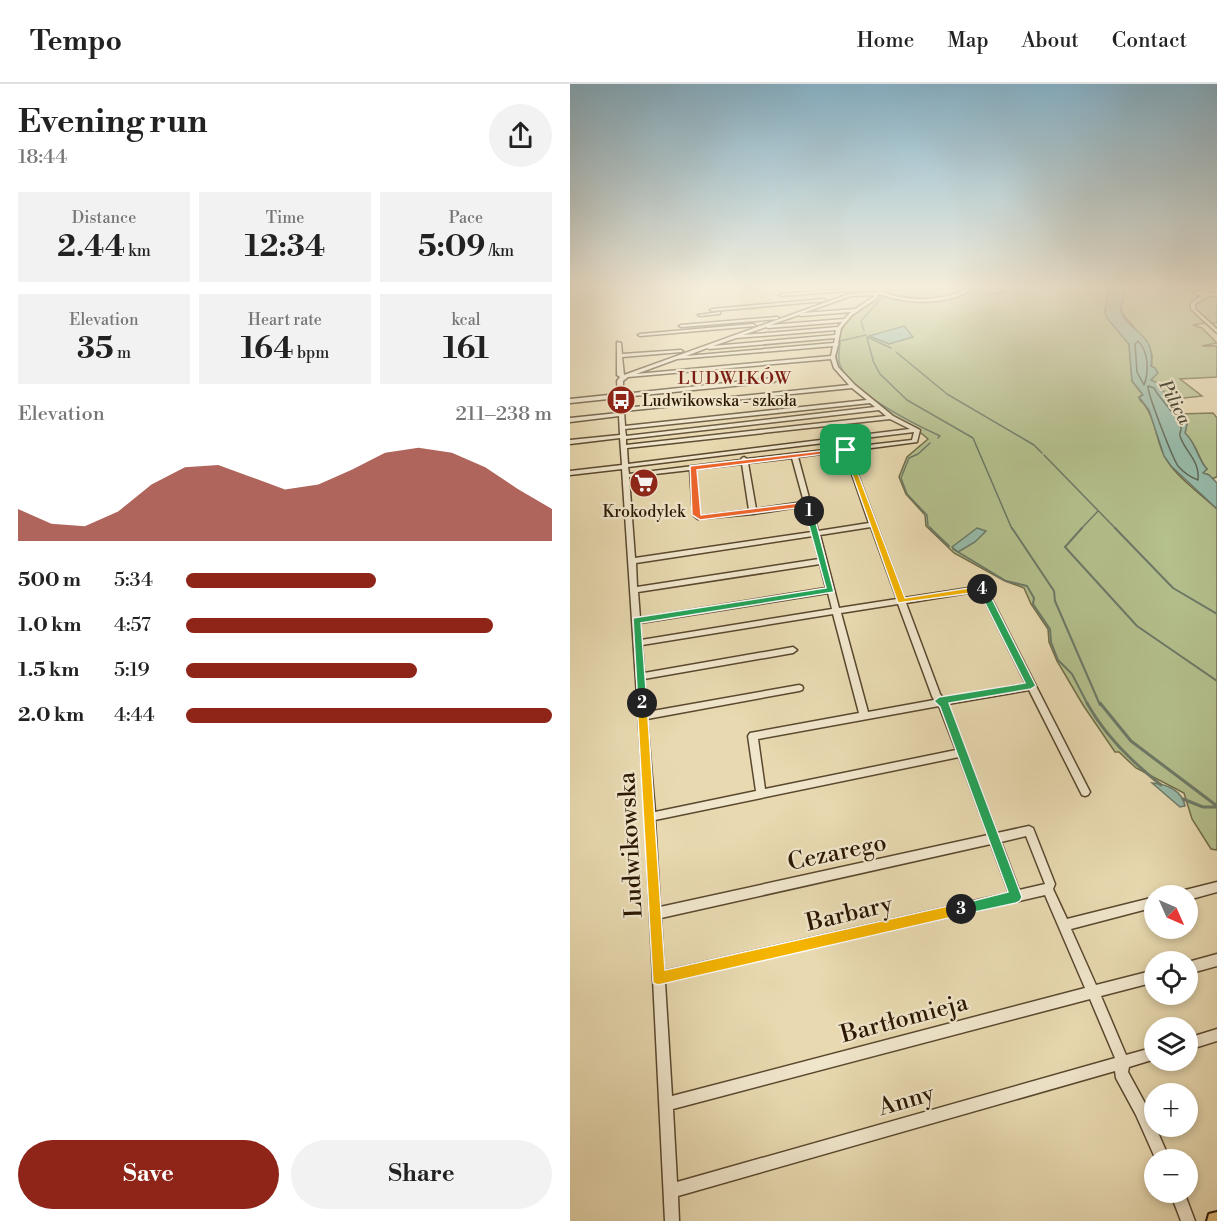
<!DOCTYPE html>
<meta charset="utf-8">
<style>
:root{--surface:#fff;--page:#f2f2f2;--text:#222;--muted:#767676;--line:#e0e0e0;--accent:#8f2418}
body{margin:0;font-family:"Libre Bodoni",serif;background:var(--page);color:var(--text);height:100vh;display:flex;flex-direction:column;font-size:22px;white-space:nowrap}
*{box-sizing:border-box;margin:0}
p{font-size:20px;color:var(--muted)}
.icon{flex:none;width:33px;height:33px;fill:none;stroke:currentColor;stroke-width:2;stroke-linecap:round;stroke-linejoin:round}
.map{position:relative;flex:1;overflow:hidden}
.details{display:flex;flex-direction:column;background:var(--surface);width:570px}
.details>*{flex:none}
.needle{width:39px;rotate:135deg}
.tools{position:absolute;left:574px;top:801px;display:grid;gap:12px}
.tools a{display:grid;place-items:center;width:54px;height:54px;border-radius:50%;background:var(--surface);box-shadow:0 3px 9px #0003;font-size:30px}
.pin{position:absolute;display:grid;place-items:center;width:51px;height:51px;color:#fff;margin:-26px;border-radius:12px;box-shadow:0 3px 9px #0006}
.km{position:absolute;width:30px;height:30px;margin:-15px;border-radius:50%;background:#222;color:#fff;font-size:16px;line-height:30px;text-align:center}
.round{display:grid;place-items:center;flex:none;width:63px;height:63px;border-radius:32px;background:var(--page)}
.overview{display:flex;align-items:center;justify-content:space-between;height:102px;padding:0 18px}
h1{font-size:33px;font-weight:700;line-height:45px}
.metrics{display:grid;grid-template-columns:repeat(3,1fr);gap:9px;height:102px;padding:6px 18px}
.metrics div{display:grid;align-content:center;border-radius:0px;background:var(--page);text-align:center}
.metrics b{font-size:30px;font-weight:700}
.metrics small{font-size:16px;font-weight:400}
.metrics p{font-size:16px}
.chart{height:168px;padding:12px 18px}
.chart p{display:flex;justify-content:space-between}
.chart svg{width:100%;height:108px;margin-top:6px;fill:var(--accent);opacity:.7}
.button{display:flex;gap:12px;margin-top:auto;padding:12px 18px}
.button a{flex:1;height:69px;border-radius:36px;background:var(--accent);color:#fff;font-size:24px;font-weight:700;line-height:69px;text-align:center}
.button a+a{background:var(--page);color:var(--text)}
ul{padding:0 18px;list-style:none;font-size:20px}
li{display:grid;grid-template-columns:96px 72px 1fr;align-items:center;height:45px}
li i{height:15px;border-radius:8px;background:var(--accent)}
header{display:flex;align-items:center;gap:36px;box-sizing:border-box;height:84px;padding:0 30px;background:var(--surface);border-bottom:2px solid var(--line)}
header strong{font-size:28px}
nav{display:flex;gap:33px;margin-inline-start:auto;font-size:21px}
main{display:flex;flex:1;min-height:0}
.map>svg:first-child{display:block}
.green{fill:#b4c08d;stroke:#706c48;stroke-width:1.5}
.water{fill:#97baa9;stroke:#6c7967;stroke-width:1.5}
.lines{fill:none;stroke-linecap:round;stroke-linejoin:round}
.shore{stroke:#616856;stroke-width:1.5}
.stream-far2{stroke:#6c7967;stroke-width:1.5}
.stream-far1{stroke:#6c7967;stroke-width:2}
.stream{stroke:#6c7967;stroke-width:3}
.minor-casing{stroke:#5a482e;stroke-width:3}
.major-casing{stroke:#2b1703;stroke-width:4}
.minor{fill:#f0e6cc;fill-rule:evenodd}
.major{fill:#e4bc78;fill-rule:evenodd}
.split-1{fill:#f0652b;stroke:#fff;stroke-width:1.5}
.split-2{fill:#22a559;stroke:#fff;stroke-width:1.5}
.split-3{fill:#f5b400;stroke:#fff;stroke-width:1.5}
.split-4{fill:#22a559;stroke:#fff;stroke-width:1.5}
.split-5{fill:#f5b400;stroke:#fff;stroke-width:1.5}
.labels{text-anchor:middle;stroke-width:4.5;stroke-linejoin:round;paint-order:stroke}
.far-poi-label{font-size:16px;fill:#2b1703;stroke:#f0e6cc;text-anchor:start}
.far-neighbourhood-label{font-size:18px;letter-spacing:1.5px;fill:#7a1f14;stroke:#f0e6cc}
.far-water-label{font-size:18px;font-style:italic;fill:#51503d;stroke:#f0e6cc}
.near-street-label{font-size:24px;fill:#2b1703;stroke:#f0e6cc}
</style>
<header>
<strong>Tempo</strong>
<nav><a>Home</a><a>Map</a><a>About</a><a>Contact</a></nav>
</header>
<main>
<section class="details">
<div class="overview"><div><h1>Evening run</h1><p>18:44</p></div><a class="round"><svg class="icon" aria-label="share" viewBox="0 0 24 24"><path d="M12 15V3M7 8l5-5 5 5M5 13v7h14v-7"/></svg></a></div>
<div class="metrics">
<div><p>Distance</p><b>2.44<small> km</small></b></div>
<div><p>Time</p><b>12:34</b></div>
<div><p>Pace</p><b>5:09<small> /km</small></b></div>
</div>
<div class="metrics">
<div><p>Elevation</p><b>35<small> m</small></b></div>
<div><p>Heart rate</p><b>164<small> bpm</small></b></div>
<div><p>kcal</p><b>161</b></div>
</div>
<div class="chart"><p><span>Elevation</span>211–238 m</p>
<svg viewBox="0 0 160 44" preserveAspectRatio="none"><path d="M0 44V31L10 37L20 38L30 32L40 21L50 14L60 13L70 18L80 23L90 21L100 15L110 8L120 6L130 8L140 14L150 23L160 31V44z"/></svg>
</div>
<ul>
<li><b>500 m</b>5:34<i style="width:52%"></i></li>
<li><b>1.0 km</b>4:57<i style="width:84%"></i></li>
<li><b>1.5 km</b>5:19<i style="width:63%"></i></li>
<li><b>2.0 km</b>4:44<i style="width:100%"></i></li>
</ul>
<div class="button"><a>Save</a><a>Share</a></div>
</section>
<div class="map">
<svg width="647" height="1137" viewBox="0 0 647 1137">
<rect width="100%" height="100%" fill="#e8d9b0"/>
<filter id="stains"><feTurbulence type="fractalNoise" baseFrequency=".00333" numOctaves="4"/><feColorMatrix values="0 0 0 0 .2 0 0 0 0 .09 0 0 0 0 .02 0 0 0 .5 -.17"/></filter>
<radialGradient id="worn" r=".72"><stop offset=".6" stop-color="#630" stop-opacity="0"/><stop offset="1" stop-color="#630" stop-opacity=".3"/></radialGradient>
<path class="green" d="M322 204H398C375 220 343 214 317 209Z
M404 204H420L416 208 418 210 461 204H539L535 228 537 234 559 260 562 297 573 311 569 313 570 316C585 330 585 353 594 371 603 391 631 410 647 425V766L641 765 622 735 614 709 566 684 549 668H545L513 621 487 577 479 558 478 545 461 520 454 504 435 497 384 469 356 442 355 431 336 410 329 393 337 373 358 355C349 346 340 343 330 337 313 328 275 296 266 280 264 242 281 230 308 211 338 212 379 226 404 204Z
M553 204H614L628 212 621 224 635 239 623 241 632 244 647 259 632 262H647V293L610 295 632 312 597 316 591 303 581 296 582 271 579 261 552 229 551 220 555 207Z
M644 211 647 212V239H640L624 223 630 217Z
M643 329 647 334V393L641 395 639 391 632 389 637 385C628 375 627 360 615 349L617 340 609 330Z"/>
<path class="water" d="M539 204H553L555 207C555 214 550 219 551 226 555 247 586 247 581 282L585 284 588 289 581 296 588 299 597 312 596 315C607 322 609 331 617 340L615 349C627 360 627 375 637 385L633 389 639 391 647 399V425L601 382 594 372 579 326 569 313 573 311 562 297 559 260 537 234 535 228Z
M334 242 343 253 319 260 299 252Z
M407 444 416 447 405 458 388 468 382 463Z
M582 699C596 700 612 706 615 722L610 723Z"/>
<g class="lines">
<path class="shore" d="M568 257C579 268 579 288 574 301L567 288 565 260Z
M578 302 584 304C590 316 609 333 611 343 612 347 609 348 610 352 615 368 630 376 628 396 620 393 614 389 608 382 603 375 577 309 578 302Z"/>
<path class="stream-far2" d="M318 209 327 204
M294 246 291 237 314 211
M296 251 270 257C270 264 267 274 270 281 280 308 344 340 370 352L368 354
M297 253 321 264
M297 254 303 276
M326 268 377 310 464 361 472 369
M303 277 310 290 337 316 403 354 442 445
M360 359 348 370 339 374 331 394 337 410 357 431 358 442 362 445
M474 371 546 445
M511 445 528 427"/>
<path class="stream-far1" d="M360 444 379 462
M442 444 484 507 485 517 530 621
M512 444 495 463 567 542 647 597
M545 444 603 504 647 530
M383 465 436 497 457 502 464 514 463 520 480 545 481 558 488 576 502 590 518 621"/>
<path class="stream" d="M517 619C535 652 562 678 591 701
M530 619 561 657 647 722
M613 715 633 723H647"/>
<g class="minor-casing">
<path id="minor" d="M288 204 289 206 211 212 209 211 211 210Z
M303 204H307C327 218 358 217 382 211 389 209 397 203 404 204 383 219 351 220 327 215 320 214 315 211 309 210L306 215 282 231 271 244 268 259 269 260 268 261 265 273 268 283 285 301 323 332 350 346 347 358 279 367 334 514 412 502H415L520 708 518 711 515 712 512 711 459 606 378 620 427 749 459 742 463 744 485 800 483 805 497 835 585 813V823L501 845 526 901 585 886V898L531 912 556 971 585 963V975L559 983 558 988 576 1021 600 1076H586L566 1031 546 994 545 987 108 1112 109 1137H95L75 733 52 385 0 391V387L52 381 50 354 0 360V356L50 351 49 332 0 338V334L48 329V314L0 319V315L48 310 47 297 50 293 47 291V258L51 259 52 270 111 266 113 267 111 268 52 273 54 291 279 210 308 208ZM304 211 303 213 285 225 233 229 281 212ZM281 228 274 235 200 241 229 231 231 232ZM272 238 268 243 173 251 196 243 198 244ZM266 246 265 251 143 262 166 254ZM265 254 264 259 116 272 137 264 139 265ZM263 262 261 272 66 290 107 275ZM261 275 264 284 279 301 54 324 53 313 204 298 207 296 204 294 53 310V297L58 293ZM282 304 297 316 55 342 54 327ZM300 319 305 323 56 352 55 345ZM309 326 316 332 56 361V355ZM320 335 340 345 58 380 57 364ZM344 348 342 356 177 375 174 373 172 374 171 376 59 390 58 383ZM274 367 299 439 248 447 228 373ZM222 374 234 418 186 425 178 379ZM172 380 179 426 131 432 129 430 126 385ZM120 386 123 431 128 435 183 430 235 422 242 448 65 474 59 393ZM301 443 327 515 269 524 250 451ZM243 452 249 475 67 503 66 479ZM250 480 256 504 70 534 68 508ZM410 507 456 600 373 614 370 610 336 519ZM258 509 262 525 71 556 70 539ZM328 520 362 612 364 616 298 628 271 529ZM263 530 289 629 180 649 178 652 186 707 85 728 77 635 229 607 232 606 233 604 232 602 229 601 77 628 74 595 223 569 227 566 223 563 74 589 72 561ZM369 622 386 666 195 705 188 655ZM389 673 418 751 90 823 85 736ZM456 752 475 800 449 806 431 758ZM421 760 439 809 94 887 91 834ZM475 811 515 904 102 1012 95 898ZM520 915 545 974 107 1098 103 1025Z
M630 206 644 209 647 208V212C639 210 632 216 625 220V225L647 245V249L621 225V219L631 212 623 209Z
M254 215 256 217 142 227 140 226 142 225Z
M150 228V230H148L130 232 128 231Z
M206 233H208V235L111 243 109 242 111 241Z
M183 240 185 241V242L70 252 68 251 70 250Z
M647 798V808L618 816V812H606L607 808Z
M647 870V882L618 890V878Z
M647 945V957L618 966V954Z
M600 1108H614L625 1137H611Z"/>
</g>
<g class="major-casing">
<path id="major" d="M647 1128V1137H637L639 1130Z"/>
</g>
<use href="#minor" class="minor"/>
<use href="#major" class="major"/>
</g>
<linearGradient id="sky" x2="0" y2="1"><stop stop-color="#87b6cf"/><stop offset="0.56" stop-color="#f5eedb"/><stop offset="1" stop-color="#f5eedb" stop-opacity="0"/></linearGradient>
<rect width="647" height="363" fill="url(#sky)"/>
<path class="split-1" d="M276 364 278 367 127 386 131 431 237 418 241 420 242 429H237L234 423 130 436 122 431 120 382Z"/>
<path class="split-2" d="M239 425 243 427 264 508 71 539 77 619 72 623 68 622 63 534 256 504 235 427Z"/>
<path class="split-3" d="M72 615 77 619 95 886 391 819 396 821 398 825 396 830 88 901 83 899 67 619Z"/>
<path class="split-4" d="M412 502 417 505 466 602 461 605 379 619 452 813 450 817 446 819 391 831 387 830 385 825 387 821 438 808 370 623 364 617 369 613 455 599 408 505Z"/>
<path class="split-5" d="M273 364 279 366 335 514 412 502 417 505 416 507 328 519Z"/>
<defs>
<g id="bus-disc" transform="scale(1.5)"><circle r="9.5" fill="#8f2418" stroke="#f0e6cc"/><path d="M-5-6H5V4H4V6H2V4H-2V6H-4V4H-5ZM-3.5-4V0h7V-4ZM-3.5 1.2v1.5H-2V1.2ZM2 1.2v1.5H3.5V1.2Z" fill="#fff"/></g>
<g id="supermarket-disc" transform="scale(1.5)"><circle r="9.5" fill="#8f2418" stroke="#f0e6cc"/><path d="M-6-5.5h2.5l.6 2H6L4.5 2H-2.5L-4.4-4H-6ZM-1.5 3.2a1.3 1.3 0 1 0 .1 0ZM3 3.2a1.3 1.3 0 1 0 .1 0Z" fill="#fff"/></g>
</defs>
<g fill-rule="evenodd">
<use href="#bus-disc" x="51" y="316"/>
<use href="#supermarket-disc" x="74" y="399"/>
</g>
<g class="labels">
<g class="far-poi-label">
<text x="72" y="322">Ludwikowska - szkoła</text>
<text x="74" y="433" text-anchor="middle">Krokodylek</text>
</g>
<g class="far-neighbourhood-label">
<text x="165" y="300">LUDWIKÓW</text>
</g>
<g class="far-water-label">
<text transform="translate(605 318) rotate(62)" y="6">Pilica</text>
</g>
<g class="near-street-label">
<text transform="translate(60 761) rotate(-93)" y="8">Ludwikowska</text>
<text transform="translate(267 768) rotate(-12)" y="8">Cezarego</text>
<text transform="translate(279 829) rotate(-13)" y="8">Barbary</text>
<text transform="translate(334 934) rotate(-15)" y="8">Bartłomieja</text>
<text transform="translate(336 1016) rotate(-16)" y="8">Anny</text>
</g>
</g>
<rect width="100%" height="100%" filter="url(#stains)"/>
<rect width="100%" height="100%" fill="url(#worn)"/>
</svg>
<div class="tools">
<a><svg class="needle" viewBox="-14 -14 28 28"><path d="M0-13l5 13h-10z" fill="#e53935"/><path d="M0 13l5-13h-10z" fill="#767676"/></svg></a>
<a><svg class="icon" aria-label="locate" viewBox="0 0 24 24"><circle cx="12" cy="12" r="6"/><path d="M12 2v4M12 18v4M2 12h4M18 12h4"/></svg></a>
<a><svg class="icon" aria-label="layers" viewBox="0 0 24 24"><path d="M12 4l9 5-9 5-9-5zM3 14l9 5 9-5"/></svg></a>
<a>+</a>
<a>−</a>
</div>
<div class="pin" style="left:276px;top:366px;background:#1e9e55"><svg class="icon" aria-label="arrive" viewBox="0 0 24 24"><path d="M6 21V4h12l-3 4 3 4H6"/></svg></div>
<b class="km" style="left:239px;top:427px">1</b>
<b class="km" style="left:72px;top:619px">2</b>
<b class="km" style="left:391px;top:825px">3</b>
<b class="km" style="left:412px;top:505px">4</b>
</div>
</main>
